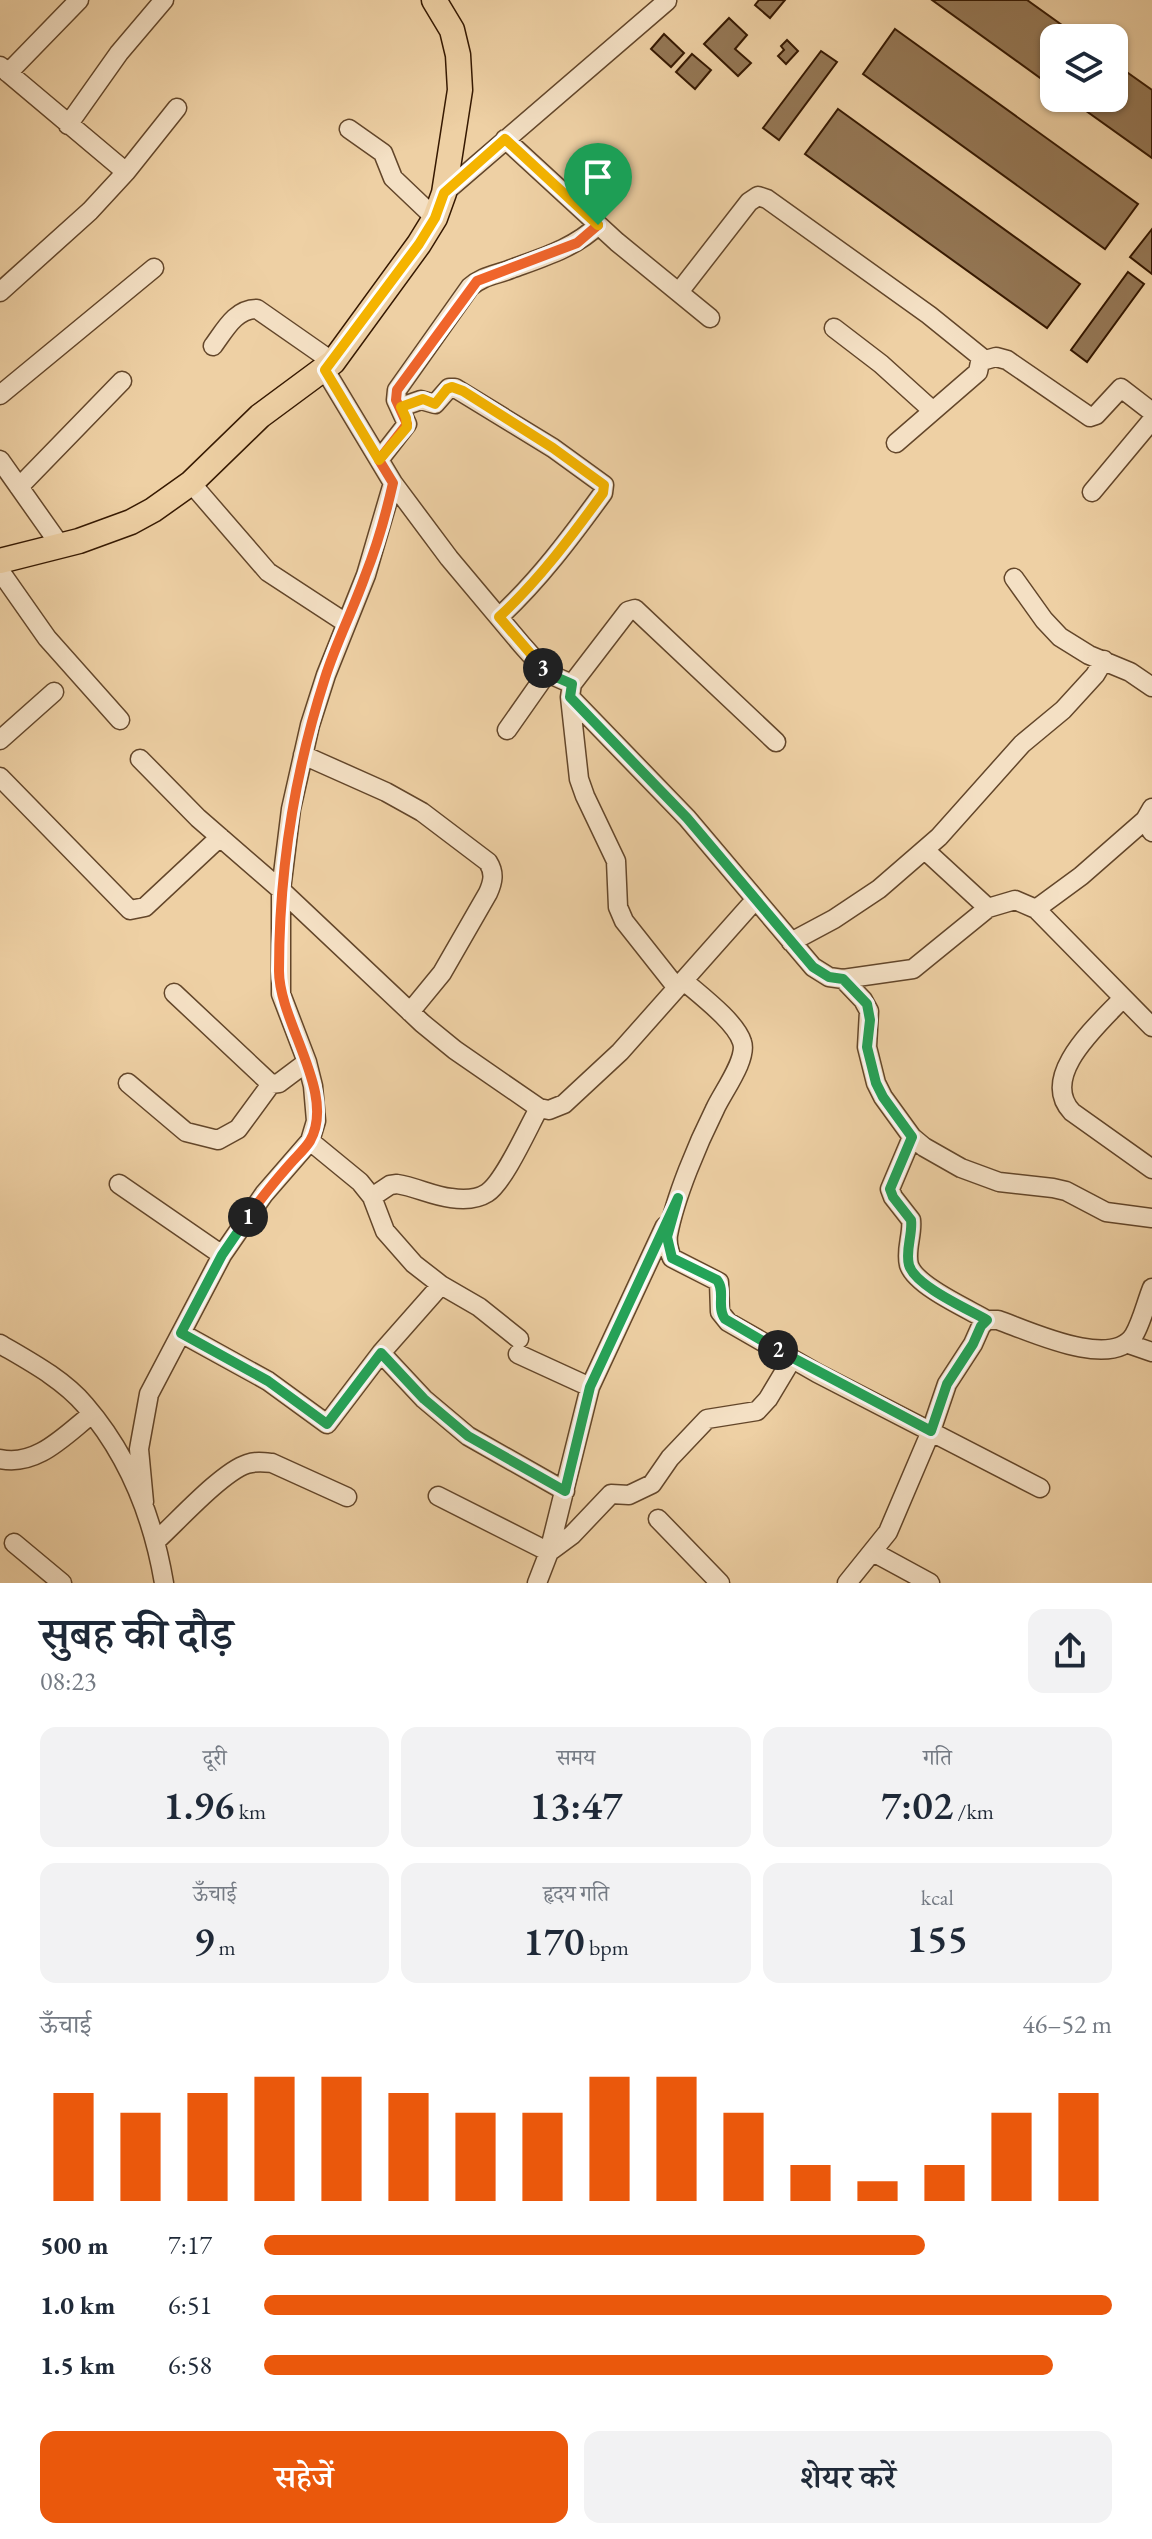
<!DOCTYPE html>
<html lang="hi">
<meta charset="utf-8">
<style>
:root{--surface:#fff;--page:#f2f2f3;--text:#1f2937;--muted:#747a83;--accent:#ea580c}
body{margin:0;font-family:"EB Garamond","Noto Serif Devanagari",serif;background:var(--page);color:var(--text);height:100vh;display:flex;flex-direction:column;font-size:30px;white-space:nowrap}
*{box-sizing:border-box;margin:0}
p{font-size:26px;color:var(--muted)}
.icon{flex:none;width:44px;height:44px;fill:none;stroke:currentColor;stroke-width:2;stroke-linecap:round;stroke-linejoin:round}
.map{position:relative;height:1583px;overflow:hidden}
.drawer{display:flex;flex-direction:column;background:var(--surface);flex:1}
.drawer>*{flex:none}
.fabs{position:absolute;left:1040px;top:24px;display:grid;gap:16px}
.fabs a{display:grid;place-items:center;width:88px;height:88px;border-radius:16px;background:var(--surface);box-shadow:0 2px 6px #0004;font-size:40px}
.pin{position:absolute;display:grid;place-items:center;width:68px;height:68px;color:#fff;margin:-82px -34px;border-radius:50% 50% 50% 0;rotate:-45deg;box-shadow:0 0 8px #0007}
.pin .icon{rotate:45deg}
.km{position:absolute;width:40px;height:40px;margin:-20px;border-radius:50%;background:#222;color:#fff;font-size:22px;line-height:40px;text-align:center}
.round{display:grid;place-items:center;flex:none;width:84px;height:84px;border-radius:16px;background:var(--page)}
.summary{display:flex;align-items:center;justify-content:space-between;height:136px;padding:0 40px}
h1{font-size:44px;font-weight:600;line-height:60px}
.figures{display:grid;grid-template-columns:repeat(3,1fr);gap:12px;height:136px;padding:8px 40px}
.figures div{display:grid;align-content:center;border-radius:16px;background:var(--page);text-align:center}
.figures b{font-size:40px;font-weight:600}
.figures small{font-size:22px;font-weight:400}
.figures p{font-size:22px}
.chart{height:224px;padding:16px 40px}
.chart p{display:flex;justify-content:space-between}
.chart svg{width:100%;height:144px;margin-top:8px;stroke:var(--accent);stroke-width:6}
.action{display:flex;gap:16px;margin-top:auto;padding:16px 40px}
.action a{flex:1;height:92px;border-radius:16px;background:var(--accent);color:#fff;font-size:32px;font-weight:600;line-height:92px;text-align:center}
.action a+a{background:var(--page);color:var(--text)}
ul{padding:0 40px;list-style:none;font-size:26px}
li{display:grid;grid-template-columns:128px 96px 1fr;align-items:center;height:60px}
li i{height:20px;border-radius:10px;background:var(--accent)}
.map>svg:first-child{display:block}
.building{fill:#957856;stroke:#351801;stroke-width:2}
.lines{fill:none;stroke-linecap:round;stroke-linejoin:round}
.minor-casing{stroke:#63462a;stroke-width:21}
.major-casing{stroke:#351801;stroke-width:27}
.minor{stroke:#f4e0c4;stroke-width:18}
.major{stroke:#eed0a4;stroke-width:24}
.split-1-casing{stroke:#fff;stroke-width:16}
.split-2-casing{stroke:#fff;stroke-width:16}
.split-3-casing{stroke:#fff;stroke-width:16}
.split-4-casing{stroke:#fff;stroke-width:16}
.split-1{stroke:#f0652b;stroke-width:10}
.split-2{stroke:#22a559;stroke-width:10}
.split-3{stroke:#22a559;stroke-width:10}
.split-4{stroke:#f5b400;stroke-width:10}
</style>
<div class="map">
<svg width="1152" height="1583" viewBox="0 0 1152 1583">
<rect width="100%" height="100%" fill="#eed0a4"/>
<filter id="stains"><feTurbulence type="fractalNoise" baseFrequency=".0025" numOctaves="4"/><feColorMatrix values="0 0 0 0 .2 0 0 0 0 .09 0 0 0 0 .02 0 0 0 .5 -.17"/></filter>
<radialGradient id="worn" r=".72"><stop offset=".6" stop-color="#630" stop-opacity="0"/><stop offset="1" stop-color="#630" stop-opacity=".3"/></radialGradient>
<path class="building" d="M759 0H785L770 18 755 5Z
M932 0H1027L1080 38H1054V88Z
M729 18 747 35 735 49 751 63 738 76 704 44Z
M895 29 1138 204 1105 249 863 74Z
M664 34 684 53 671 67 651 49Z
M787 40 798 51 786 64 778 56 784 50 781 46Z
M821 51 837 62 779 140 763 128Z
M692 54 711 70 695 89 676 72Z
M1114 63 1152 90V158L1068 98H1114Z
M838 109 1080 284 1047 328 805 154Z
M1152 229V274L1130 257Z
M1128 272 1144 284 1087 362 1071 350Z"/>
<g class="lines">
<g class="minor-casing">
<path id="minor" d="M0 66 126 172 90 211 0 292
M8 73 79 0
M68 125 119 53 164 0
M349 129 383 153 393 178 435 218
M505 139 617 242 710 318
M126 172 177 108
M444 193 667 1
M679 292 749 202 758 196 767 199 929 315 981 357 978 372 896 443
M834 328 881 364 933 411
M213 346C225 330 235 309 257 309L333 362
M982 361 996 357 1007 360 1090 417 1096 415 1121 388 1152 412
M0 395 154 268
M401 407 421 400 435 404 449 388H455L553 448 604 485 603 493C571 537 539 580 499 617
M0 460 60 545
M379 460 407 424 396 400 397 390 470 287C482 276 496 275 511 269 541 258 575 248 598 225
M191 483 268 572 346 623
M393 483 449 558 522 645 547 673 572 684
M19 487 122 381
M1092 492 1152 420
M0 571 47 638 120 720
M1014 578 1044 620 1060 637 1089 655 1130 672 1152 687
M570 697 687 818 813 967 829 977 843 979 913 969 988 908 1015 900 1036 909 1152 1027
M507 730 547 673
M0 740 54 692
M303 755 386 792 422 812 488 862C495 873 493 882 488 893L442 973 410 1012
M140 759 198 818 281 890 422 1023 455 1050 539 1108 549 1110 564 1104 620 1052 755 900
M0 777 130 910 145 907 220 837
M1152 808 1145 820 1152 832
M925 850 988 908
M1036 909 1081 876 1145 820
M791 942 834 919 879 889 939 837 1022 744 1063 710 1095 675 1104 660
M843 979 863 1000 869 1011 867 1047 876 1083 883 1097 912 1137 924 1147 961 1168 999 1182 1053 1188 1066 1191 1106 1212 1152 1218
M684 981C700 995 736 1022 742 1042 748 1059 722 1093 715 1109 698 1143 675 1197 668 1235 667 1243 669 1251 672 1258L719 1282 720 1312 728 1322 817 1373 1040 1488
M677 988 624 921 618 907 616 861 585 796 579 779 570 697 572 684 628 611 635 609 776 742
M174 993 271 1084 279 1083 307 1062
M1123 998C1099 1024 1038 1076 1072 1112L1152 1169
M128 1083 186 1132 218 1140 238 1129 271 1084
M912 1137 890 1189 893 1197 911 1220C913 1234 905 1250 909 1265 916 1286 968 1309 987 1320
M310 1141 360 1182 372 1197 385 1231 414 1264 441 1285 479 1307 519 1339
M119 1184 222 1255
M372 1197 390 1185 397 1184C416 1187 433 1196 451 1198 464 1200 476 1200 487 1193 504 1182 528 1128 539 1108
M441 1285 381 1353 424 1399 468 1436 565 1491
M181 1333 268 1381 327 1424 381 1353
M1126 1343 1152 1352
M0 1344C29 1361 63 1379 85 1405 129 1456 153 1518 164 1583
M518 1354 590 1387
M0 1459C37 1467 65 1435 92 1414
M438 1496 549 1552 572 1535 611 1494 629 1495 652 1484 670 1458 707 1419 757 1411 768 1399 792 1359
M144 1502 139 1449 149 1394 222 1255 264 1194 310 1141 316 1121 313 1086 307 1062 281 994V890L291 809 310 725 326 675 366 575 393 483 325 370
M658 1519 720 1583
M156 1541C177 1522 222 1472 247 1464 256 1461 263 1462 272 1463L347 1497
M14 1543 62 1583
M873 1552 930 1583
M537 1583 549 1552 590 1387 665 1226
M847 1583 888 1532 931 1431 947 1384 973 1344 981 1326 987 1320H998C1027 1330 1112 1371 1134 1335 1142 1321 1146 1303 1152 1288"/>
</g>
<g class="major-casing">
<path id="major" d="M0 561 79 541 131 522 153 510 191 483 260 416 333 362 419 244 435 218 444 193 460 90 458 55 452 30 434 0"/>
</g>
<use href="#minor" class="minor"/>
<use href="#major" class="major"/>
</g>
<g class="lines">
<g class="split-1-casing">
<path id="split-1" d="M248 1217C261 1198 275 1181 290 1164 296 1157 305 1149 310 1141 337 1094 279 1022 279 971 279 870 294 774 325 678 336 643 353 610 365 576 377 546 386 514 393 483L379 460 407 424 396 400 397 390 477 281 577 243 598 225"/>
</g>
<g class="split-2-casing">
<path id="split-2" d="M248 1217 222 1255 181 1333 268 1381 327 1424 381 1353 424 1399 468 1436 565 1491 590 1387 678 1198 667 1237 672 1258 717 1280C726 1291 716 1307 725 1319L778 1350"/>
</g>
<g class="split-3-casing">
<path id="split-3" d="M543 668 547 673 572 684 570 697 687 818 813 967 829 977 843 979 867 1004 870 1020 867 1047 876 1083 883 1097 912 1137 890 1189 893 1197 911 1220C913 1234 905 1250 909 1265 915 1286 968 1309 987 1320L981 1326 973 1344 947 1384 931 1431 778 1350"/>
</g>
<g class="split-4-casing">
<path id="split-4" d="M543 668 499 617C539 580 571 537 603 493L604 485 553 448 463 391 452 387 447 389 435 404 423 399 401 407 406 418 407 427 379 460 325 370 419 244 435 218 444 193 505 139 598 225"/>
</g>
<use href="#split-1" class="split-1"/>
<use href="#split-2" class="split-2"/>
<use href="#split-3" class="split-3"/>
<use href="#split-4" class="split-4"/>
</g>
<rect width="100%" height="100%" filter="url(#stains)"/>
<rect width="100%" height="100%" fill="url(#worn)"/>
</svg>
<div class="fabs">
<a><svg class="icon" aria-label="layers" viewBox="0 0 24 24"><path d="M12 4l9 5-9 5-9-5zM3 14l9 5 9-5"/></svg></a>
</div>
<div class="pin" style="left:598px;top:225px;background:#1e9e55"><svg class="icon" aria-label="arrive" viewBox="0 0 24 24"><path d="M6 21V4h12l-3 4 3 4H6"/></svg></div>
<b class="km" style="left:248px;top:1217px">1</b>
<b class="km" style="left:778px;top:1350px">2</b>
<b class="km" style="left:543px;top:668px">3</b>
</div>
<section class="drawer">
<div class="summary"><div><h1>सुबह की दौड़</h1><p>08:23</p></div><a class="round"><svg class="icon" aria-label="share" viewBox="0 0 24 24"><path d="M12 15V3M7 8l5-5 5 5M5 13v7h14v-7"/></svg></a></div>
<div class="figures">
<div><p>दूरी</p><b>1.96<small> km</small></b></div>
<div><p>समय</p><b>13:47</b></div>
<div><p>गति</p><b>7:02<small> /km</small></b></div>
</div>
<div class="figures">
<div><p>ऊँचाई</p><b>9<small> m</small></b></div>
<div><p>हृदय गति</p><b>170<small> bpm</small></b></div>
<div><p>kcal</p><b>155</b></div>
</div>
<div class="chart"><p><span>ऊँचाई</span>46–52 m</p>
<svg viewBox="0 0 160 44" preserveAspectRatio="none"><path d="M5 44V11M15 44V17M25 44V11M35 44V6M45 44V6M55 44V11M65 44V17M75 44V17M85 44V6M95 44V6M105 44V17M115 44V33M125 44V38M135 44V33M145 44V17M155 44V11"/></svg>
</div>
<ul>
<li><b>500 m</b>7:17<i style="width:78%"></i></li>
<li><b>1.0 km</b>6:51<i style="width:100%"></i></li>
<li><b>1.5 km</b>6:58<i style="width:93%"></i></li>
</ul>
<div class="action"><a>सहेजें</a><a>शेयर करें</a></div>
</section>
